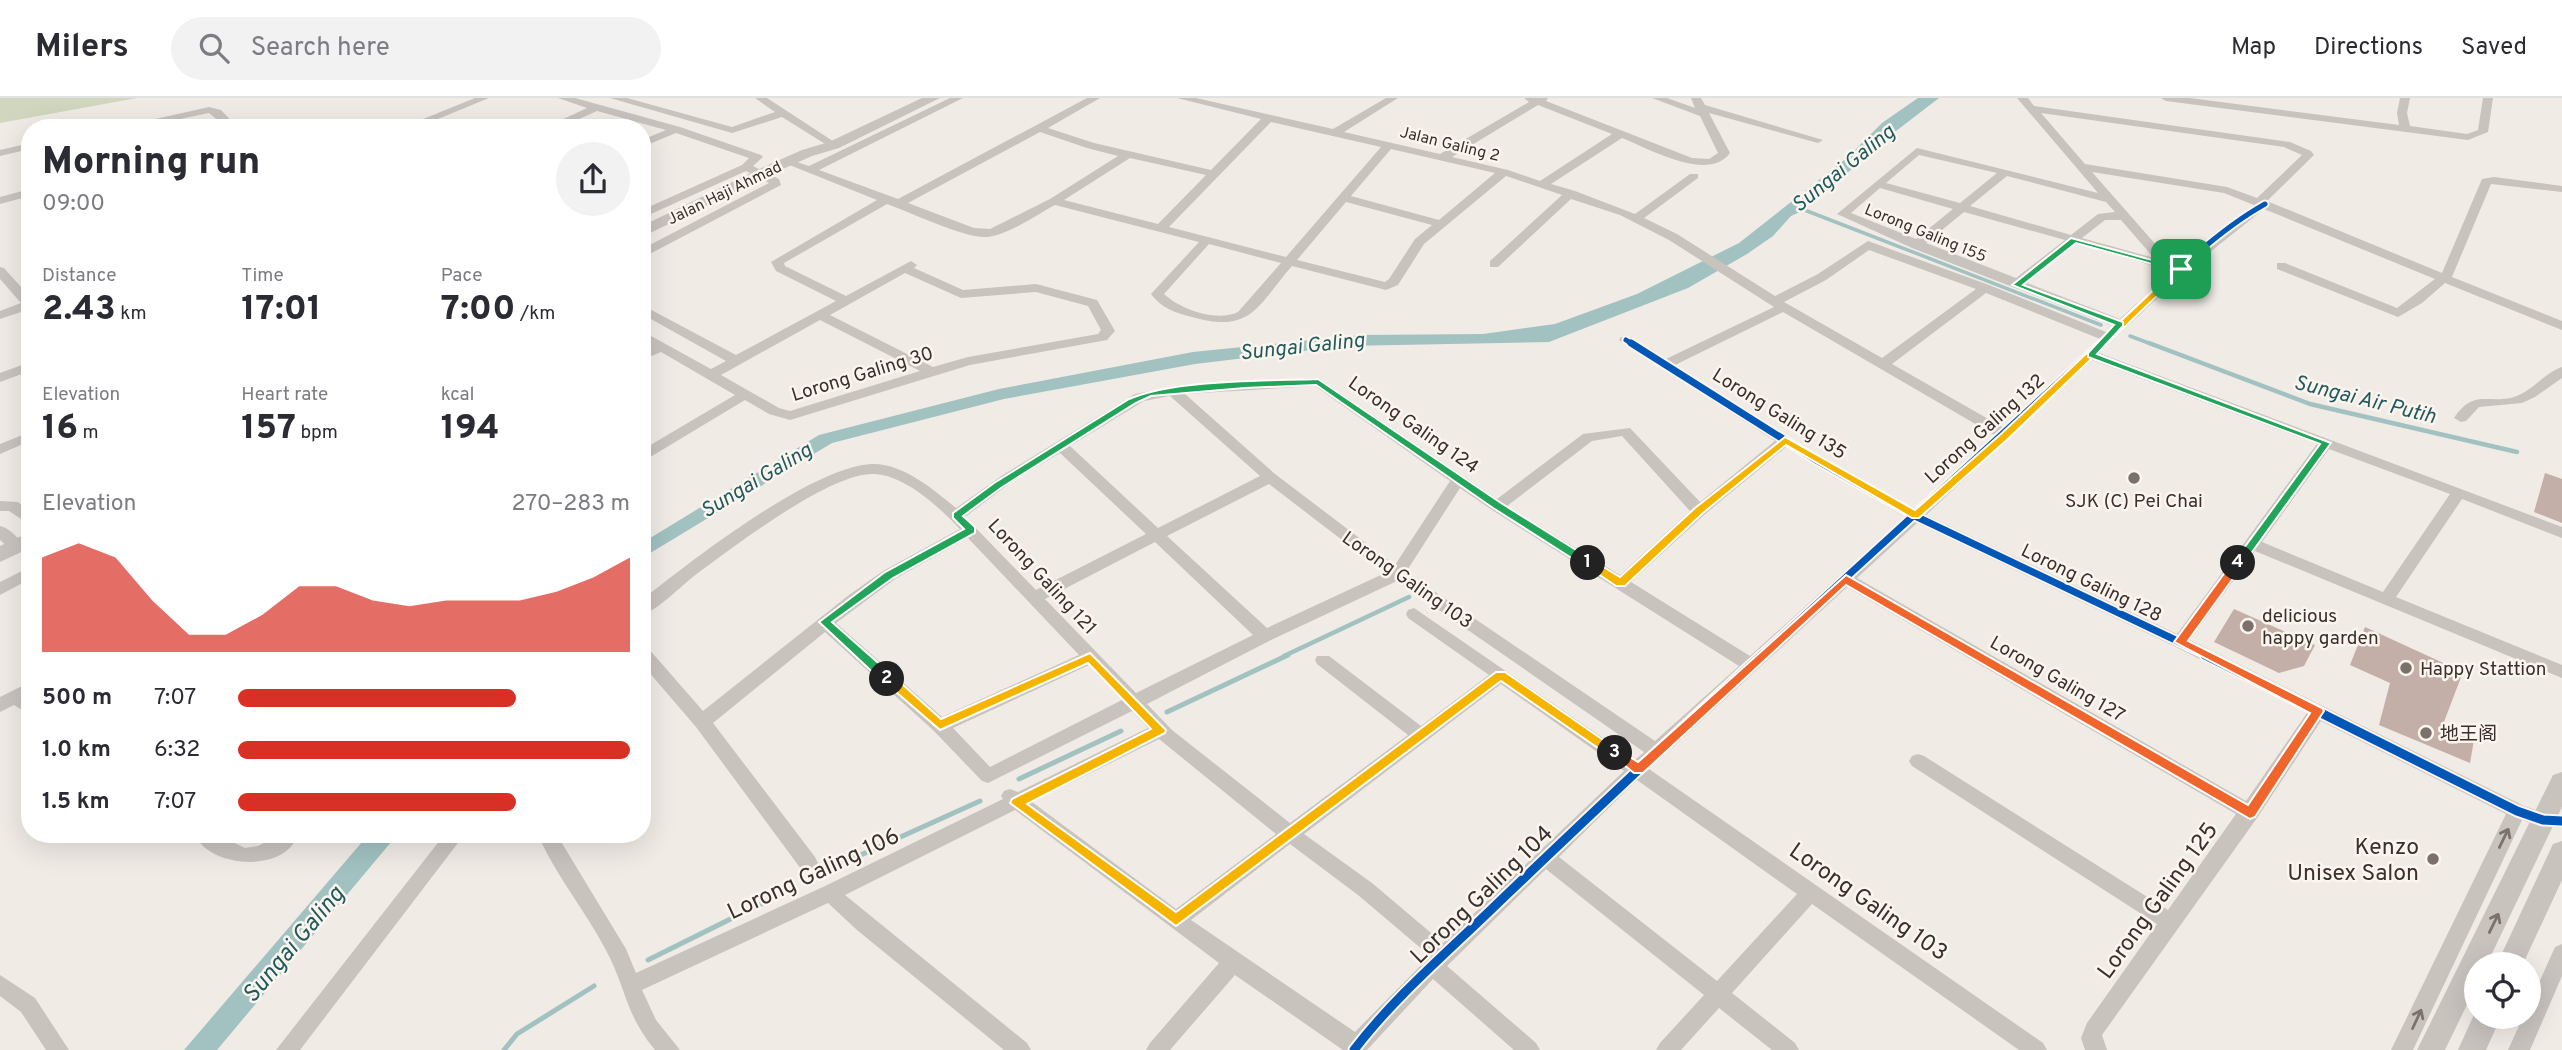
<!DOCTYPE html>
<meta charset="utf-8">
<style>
:root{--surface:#fff;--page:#f2f2f3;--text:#2b2b33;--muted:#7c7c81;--line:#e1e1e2;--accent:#d93025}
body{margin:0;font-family:Overpass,"Noto Sans SC",sans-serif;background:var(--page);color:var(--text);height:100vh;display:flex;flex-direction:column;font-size:26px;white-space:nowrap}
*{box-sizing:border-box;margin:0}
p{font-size:23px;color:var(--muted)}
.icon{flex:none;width:38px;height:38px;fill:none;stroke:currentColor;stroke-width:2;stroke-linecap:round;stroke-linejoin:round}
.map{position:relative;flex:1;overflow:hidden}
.details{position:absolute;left:21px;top:21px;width:630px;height:724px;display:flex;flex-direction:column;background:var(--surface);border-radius:28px;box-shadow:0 7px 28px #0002}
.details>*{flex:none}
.fabs{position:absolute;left:2464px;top:854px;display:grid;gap:14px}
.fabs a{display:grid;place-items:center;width:77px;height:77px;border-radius:50%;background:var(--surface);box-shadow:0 7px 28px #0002;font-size:35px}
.pin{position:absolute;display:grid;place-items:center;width:60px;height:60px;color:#fff;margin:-30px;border-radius:14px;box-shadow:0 4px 10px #0006}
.km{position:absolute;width:35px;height:35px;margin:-18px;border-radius:50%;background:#222;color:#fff;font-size:19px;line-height:35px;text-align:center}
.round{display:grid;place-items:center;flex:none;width:74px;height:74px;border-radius:37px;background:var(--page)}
.headline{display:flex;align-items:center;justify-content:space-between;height:119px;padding:0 21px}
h1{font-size:38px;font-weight:800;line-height:52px}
.metrics{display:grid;grid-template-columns:repeat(3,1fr);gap:10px;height:119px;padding:7px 21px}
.metrics div{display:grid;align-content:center}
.metrics b{font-size:35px;font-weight:800}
.metrics small{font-size:19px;font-weight:400}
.metrics p{font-size:19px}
.chart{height:196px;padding:14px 21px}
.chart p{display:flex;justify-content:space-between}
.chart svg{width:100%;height:126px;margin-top:7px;fill:var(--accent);opacity:.7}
ul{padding:0 21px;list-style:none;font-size:23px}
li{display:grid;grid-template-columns:112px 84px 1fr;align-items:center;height:52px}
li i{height:18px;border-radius:9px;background:var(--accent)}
header{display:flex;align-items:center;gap:42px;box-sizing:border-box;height:98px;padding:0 35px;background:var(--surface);border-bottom:2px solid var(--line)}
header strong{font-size:33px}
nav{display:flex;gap:38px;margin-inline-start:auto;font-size:24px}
.search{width:490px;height:63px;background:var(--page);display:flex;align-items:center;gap:18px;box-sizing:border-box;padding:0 24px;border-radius:38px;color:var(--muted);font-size:26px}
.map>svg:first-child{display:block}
.green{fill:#d1d6bf}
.water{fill:#a1c2c1}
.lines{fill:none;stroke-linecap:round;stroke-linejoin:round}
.stream-far2{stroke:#a1c2c1;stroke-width:3.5}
.stream-far1{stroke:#a1c2c1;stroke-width:4.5}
.stream{stroke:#a1c2c1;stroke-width:5}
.river{fill:#a1c2c1;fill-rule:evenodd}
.building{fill:#c3afa7}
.minor{fill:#c9c3be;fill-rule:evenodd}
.tertiary{fill:#c9c3be;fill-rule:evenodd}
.cycleway-far2-casing{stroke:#fbf5ee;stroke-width:9}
.cycleway-far1-casing{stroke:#fbf5ee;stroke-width:11}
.cycleway-casing{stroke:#fbf5ee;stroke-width:13}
.cycleway-far2{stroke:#0057b8;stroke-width:5}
.cycleway-far1{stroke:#0057b8;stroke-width:7}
.cycleway{stroke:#0057b8;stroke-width:9}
.oneway{stroke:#7b726d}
.split-1{fill:#f5b400;stroke:#fff;stroke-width:2}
.split-2{fill:#22a559;stroke:#fff;stroke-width:2}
.split-3{fill:#f5b400;stroke:#fff;stroke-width:2}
.split-4{fill:#f0652b;stroke:#fff;stroke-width:2}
.split-5{fill:#22a559;stroke:#fff;stroke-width:2}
.poi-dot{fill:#7a716c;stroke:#fbf5ee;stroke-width:2.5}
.labels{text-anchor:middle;stroke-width:5;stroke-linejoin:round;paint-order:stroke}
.far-street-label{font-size:16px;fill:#3b302b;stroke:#fbf5ee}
.street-label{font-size:19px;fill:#3b302b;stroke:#fbf5ee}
.poi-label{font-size:19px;fill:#3b302b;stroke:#fbf5ee;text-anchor:start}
.water-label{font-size:21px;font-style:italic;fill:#1f5a5e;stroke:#fbf5ee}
.near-poi-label{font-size:23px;fill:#3b302b;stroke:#fbf5ee;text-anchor:end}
.near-street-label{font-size:23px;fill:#3b302b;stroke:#fbf5ee}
.near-water-label{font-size:24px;font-style:italic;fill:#1f5a5e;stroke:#fbf5ee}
</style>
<header>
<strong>Milers</strong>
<div class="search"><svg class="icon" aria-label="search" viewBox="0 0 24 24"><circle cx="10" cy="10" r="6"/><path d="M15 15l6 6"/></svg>Search here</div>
<nav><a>Map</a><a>Directions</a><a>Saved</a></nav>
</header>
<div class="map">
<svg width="2562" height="952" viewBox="0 0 2562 952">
<rect width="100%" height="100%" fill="#f0ebe5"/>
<path class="green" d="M0 0H137L0 25Z"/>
<path class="water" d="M1889 29 1882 47 1807 107 1804 112 1791 118 1773 138 1747 156 1688 190 1549 244 1345 248 1195 266 1004 301 832 345 642 460V445L819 337 999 291 1193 254 1362 237 1483 236 1555 226 1637 196 1739 145 1872 40Z
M368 737H397L217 952H184Z"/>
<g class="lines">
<path class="stream-far2" d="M1802 111 2101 227
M2130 238 2154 247"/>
<path class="stream-far1" d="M2149 245 2310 306 2517 354
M1284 558 1409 499"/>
<path class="stream" d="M1167 614 1288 557
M1019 681 1121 633
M832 770 980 703
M648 862 789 792
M504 952 517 936 594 888"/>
<path class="river" d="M1918 0H1939L1896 33 1869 60H1855L1852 56 1855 52 1882 25Z"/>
</g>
<path class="building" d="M2545 375 2562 381V425L2534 414Z
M2234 511 2315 547 2304 568 2279 575 2214 544Z
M2365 529 2463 574 2442 629 2474 642 2470 665 2379 627 2390 585 2350 567Z"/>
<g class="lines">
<path class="minor" d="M475 0H489L416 30H401Z
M558 0H575L680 29 761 57 763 59 753 68 779 81 781 87 642 160V151L769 85 746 73 642 120V112L742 67 749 60 676 35 642 49V42L666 32 597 13 559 30H544L587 10Z
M610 0H627L732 29 775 14 755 0H767L839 47 830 49 782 19 732 35Z
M950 0H963L819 72 898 101 1087 0H1100L1048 30 1094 45 1211 72 1261 21 1177 0H1196L1333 31 1386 0H1398L1344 34 1440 56 1529 4 1524 0H1548L1546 3 1692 60 1709 61 1718 55 1700 18 1652 0H1667L1695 10 1691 0H1701L1705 7 1823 42 1818 45 1709 15 1730 55C1708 85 1648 50 1622 40L1551 86 1575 93 1635 116 1690 76H1698V80L1644 120 1677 136 1775 198 1818 176 1868 143 1989 187 2106 234 2113 228 1912 150 1837 116 1917 50 2098 95 2017 0H2028L2034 8 2290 44 2311 53 2314 57 2267 103 2442 175 2482 81 2494 79 2562 88V94L2491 86 2452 179 2562 223V232L2445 185 2422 205 2398 219 2277 171V165H2285L2397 210 2435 181 2264 111 2185 174 2099 255 2562 429V440L2462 401 2396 499 2562 567V580L2255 453 2190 542 2524 708 2550 717 2552 722 2550 727 2543 730 2522 722 2413 952H2391L2506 716 2321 623 2257 720 2102 937 2107 952H2085L2081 940 2087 925 2157 826 1912 668 1909 663 1912 658 1918 656 1924 658 2168 812 2236 716 1847 489 1649 671 2043 945 2047 952H2019L1812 806 1732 895 1795 945 1799 952H1772L1719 910 1681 952H1656L1660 945 1704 897 1546 771 1447 868 1536 945 1540 952H1514L1433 881 1367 952H1343L1235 877 1170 952H1146L1150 945 1219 865 1015 712 845 797 1027 945 1031 952H1004L857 832 828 805 642 892 656 922 680 952H655C627 918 627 896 610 860 589 817 557 780 538 737H557L626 851 636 875 823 789 1003 701 1001 698 1004 693 1010 691 1018 694 1148 630 1132 613 988 685 982 683 934 633 825 534 713 625 815 759 818 765 815 771 808 773 801 771 696 629 642 566V548L648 550 703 613 849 497 883 473 960 431C940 410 906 378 875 376 831 373 731 451 694 478 680 489 658 512 642 517V502C691 463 811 369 872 366 903 365 934 392 956 410L1003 377 1135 296 1173 289 1318 280 1497 401 1583 336 1630 330 1700 404 1775 343 1619 242 1621 239H1631L1666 261 1774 209 1669 142 1620 117 1571 101 1498 169H1490V163L1562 97 1506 78 1424 146 1398 187 1386 192 1292 168C1257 208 1252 236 1192 219 1176 215 1161 210 1151 196L1199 144 1055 107C1038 116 1005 139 986 139 964 140 910 114 887 106L784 165 785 168 846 198 911 163 917 167 914 170 963 192 1036 186 1097 202 1115 233 1107 242 970 267 790 322 769 316 745 302 642 364V352L735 297 661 254 642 262V253L652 248 642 243V233L711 271 726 263 642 216V207L736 257 836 203 776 173 771 164 877 102 782 64 788 61 809 68ZM1538 7 1612 36 1540 83 1508 72 1452 59ZM2041 15 2284 49 2302 57 2257 100 2227 89 2085 66ZM1271 24 1381 49 1286 159 1169 129ZM1040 34 1087 50 1118 58 1050 101 990 131 974 130 908 105ZM1391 51 1495 75 1439 122 1351 98ZM1919 57 1997 75 1960 105 1886 85ZM1130 60 1206 77 1158 126 1064 102ZM2092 74 2224 95 2254 107 2179 167 2172 165ZM2007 78 2106 104 2115 114 2098 116 2071 137 1970 108ZM1880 90 1953 111 1916 141 1851 115ZM1346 104 1432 127 1415 141 1389 181 1385 184 1297 162ZM1964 114 2065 142 2016 180 1926 145ZM2105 122H2121L2154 160 2082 140ZM2076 145 2164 171 2172 172 2120 221 2027 185ZM1209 146 1281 165 1238 214C1217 224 1181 212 1164 196ZM1869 152 1976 191 1882 260 1784 204 1826 182ZM905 175 961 200 1036 194 1088 208 1101 232 1098 236 968 259 933 269 830 217ZM1986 195 2100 241 2004 330 1892 266ZM1783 214 1996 338 1914 411 1823 360 1675 267ZM820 222 920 273 790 313 779 310 721 277ZM2092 262 2317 346 2177 536 1926 417ZM1315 288 1450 383 1395 467 1275 376 1185 296ZM1170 298 1260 378 1158 430 1070 348 1144 303ZM1622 338 1690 413 1620 477 1507 408 1592 343ZM1786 349 1905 419 1750 558 1631 484 1704 417ZM2329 351 2450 396 2383 494 2262 444ZM1060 355 1146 436 1036 492 965 419 1013 383ZM1269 386 1385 475 1267 530 1167 438ZM1460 390 1492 412 1739 568 1655 643 1406 474ZM1917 425 2174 548 2307 615 2246 703 1857 480ZM968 440 1079 557 942 619 836 525 895 481ZM1155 444 1253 537 1136 595 1045 501ZM1397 483 1644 654 1635 662 1414 510 1408 512 1406 516 1408 520 1489 577 1421 628 1329 558H1317L1315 562 1317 566 1408 637 1290 725 1172 632 1147 606 1271 542ZM1089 567 1122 602 990 669 953 630ZM1501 586 1624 673 1443 845 1372 785 1304 736ZM1159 641 1276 736 1176 811 1032 704ZM1637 682 1797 796 1717 883 1559 759ZM1290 746 1358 797 1430 858 1355 934 1191 822Z
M2161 0H2190L2399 27 2397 15 2400 0H2410L2407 15 2410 28 2467 36 2478 32 2483 0H2493L2488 34 2468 42 2166 3Z
M209 9 221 12 238 30H227L209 15 137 30H115Z
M30 45V51L0 58V52Z
M30 91V98L0 106V99Z
M0 169 4 170 30 199V211L0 221V213L21 205 0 181Z
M30 264V273L0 284V275Z
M2562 269V280L2535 299 2522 305 2479 309 2466 323 2461 324 2454 320C2475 288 2492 309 2519 297 2535 290 2546 274 2562 269Z
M30 334V343L0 356V346Z
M0 403 18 404 30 414V427L9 413H0Z
M0 428C9 430 19 440 24 448L21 452H11L0 442Z
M30 469V481L0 497V484Z
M30 584V617L14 607 0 614V599Z
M195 737H218L245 750 258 748 278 737H294L296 741C280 775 209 769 195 737Z
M444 737H464L300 952H276Z
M2562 846V878L2530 952H2508L2523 919H2529V907L2555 849Z
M0 877 35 900 69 952H46L21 914 0 898Z"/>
<path class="tertiary" d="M922 0H940L839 50 812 58 765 79 642 139V128L755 73 802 52 829 44Z
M30 434V450L0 464V448Z
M2562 674V709L2487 866H2476V888L2445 952H2417L2553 677Z
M2562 743V782L2523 866H2497L2553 746Z
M2476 912V919H2501L2486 952H2458Z"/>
<g class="cycleway-far2-casing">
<path id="cycleway-far2" d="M1626 242 1634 247
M2101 247C2150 200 2206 139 2265 106"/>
</g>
<g class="cycleway-far1-casing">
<path id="cycleway-far1" d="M1631 245 1818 363 1915 418 2209 558
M1760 558 2102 245"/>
</g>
<g class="cycleway-casing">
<path id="cycleway" d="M2205 557 2517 713 2543 722 2562 723
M1354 952C1395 898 1450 852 1499 804 1586 721 1673 638 1762 557"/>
</g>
<use href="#cycleway-far2" class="cycleway-far2"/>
<use href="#cycleway-far1" class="cycleway-far1"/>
<use href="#cycleway" class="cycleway"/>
</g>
<defs><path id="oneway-shaft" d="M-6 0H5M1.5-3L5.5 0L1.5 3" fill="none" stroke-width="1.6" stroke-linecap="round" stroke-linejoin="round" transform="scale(1.75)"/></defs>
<g class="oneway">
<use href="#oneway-shaft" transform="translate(2504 740) rotate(-64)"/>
<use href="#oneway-shaft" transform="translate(2494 825) rotate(-64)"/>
<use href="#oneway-shaft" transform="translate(2417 921) rotate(-65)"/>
</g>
<path class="split-1" d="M2178 169 2185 171 2009 340 1919 420H1912L1786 347 1703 415 1625 488H1616L1582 465 1588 461 1592 462 1620 479 1695 410 1785 339 1915 412 2002 335Z"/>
<path class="split-2" d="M1318 281 1501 405 1592 462V468H1584L1493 410 1316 287 1245 290 1151 298 1136 305 1001 390 963 418 975 429V435L893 480 832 524 892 577V584H883L819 524 885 474 964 431 953 420V415L994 385 1129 301C1175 281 1266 283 1318 281Z"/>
<path class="split-3" d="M1090 555 1166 632 1165 635 1027 706 1176 814 1496 574H1505L1622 655 1620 659H1611L1501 583 1176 828 1010 705 1012 701 1151 631 1088 565 940 632 881 581 887 576 892 577 941 621Z"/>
<path class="split-4" d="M2238 461 2242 462V468L2188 543 2322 610 2324 613 2255 719 2250 721 1846 487 1643 675H1634L1609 655 1615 650 1638 664 1846 477 2248 707 2310 615 2174 544 2234 462Z"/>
<path class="split-5" d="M2071 140 2185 171 2181 174 2076 145 2023 187 2123 224V228L2097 256 2331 345 2242 468H2234L2233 465 2320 346 2088 259V255L2114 227 2012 187Z"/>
<g class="poi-dot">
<circle cx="2134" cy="380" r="7"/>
<circle cx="2248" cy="528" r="7"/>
<circle cx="2406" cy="570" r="7"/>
<circle cx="2426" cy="635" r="7"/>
<circle cx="2433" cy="761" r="7"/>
</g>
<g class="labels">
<g class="far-street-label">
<text transform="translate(1450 45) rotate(14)" y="6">Jalan Galing 2</text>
<text transform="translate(724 94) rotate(-26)" y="6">Jalan Haji Ahmad</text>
<text transform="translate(1926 134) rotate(22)" y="6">Lorong Galing 155</text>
</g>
<g class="street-label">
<text transform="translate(862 275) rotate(-17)" y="7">Lorong Galing 30</text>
<text transform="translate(1780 315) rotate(32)" y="7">Lorong Galing 135</text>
<text transform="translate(1414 326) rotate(35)" y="7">Lorong Galing 124</text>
<text transform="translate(1984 330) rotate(-42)" y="7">Lorong Galing 132</text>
<text transform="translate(1043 478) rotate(47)" y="7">Lorong Galing 121</text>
<text transform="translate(1408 481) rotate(35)" y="7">Lorong Galing 103</text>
<text transform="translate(2092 484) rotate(26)" y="7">Lorong Galing 128</text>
<text transform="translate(2058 580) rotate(30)" y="7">Lorong Galing 127</text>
</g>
<g class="poi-label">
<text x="2134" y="409" text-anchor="middle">SJK (C) Pei Chai</text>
<text x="2262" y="524">delicious<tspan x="2262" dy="22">happy garden</tspan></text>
<text x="2420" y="577">Happy Stattion</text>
<text x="2440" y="642">地王阁</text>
</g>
<g class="water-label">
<text transform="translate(1843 70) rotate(-39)" y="7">Sungai Galing</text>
<text transform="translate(1302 248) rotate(-6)" y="7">Sungai Galing</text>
<text transform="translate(2365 301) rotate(14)" y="7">Sungai Air Putih</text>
<text transform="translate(756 382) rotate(-31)" y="7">Sungai Galing</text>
</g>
<g class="near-poi-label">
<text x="2419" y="756">Kenzo<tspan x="2419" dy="26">Unisex Salon</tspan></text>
</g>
<g class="near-street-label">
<text transform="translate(813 775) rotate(-25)" y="8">Lorong Galing 106</text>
<text transform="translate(1481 796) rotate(-44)" y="8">Lorong Galing 104</text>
<text transform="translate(2157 802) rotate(-54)" y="8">Lorong Galing 125</text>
<text transform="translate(1869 803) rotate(35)" y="8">Lorong Galing 103</text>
</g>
<g class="near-water-label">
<text transform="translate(293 846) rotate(-50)" y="8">Sungai Galing</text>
</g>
</g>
</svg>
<div class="fabs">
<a><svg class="icon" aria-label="locate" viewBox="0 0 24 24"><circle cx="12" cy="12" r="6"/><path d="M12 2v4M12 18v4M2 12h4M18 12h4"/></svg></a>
</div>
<div class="pin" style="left:2181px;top:171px;background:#1e9e55"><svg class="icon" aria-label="arrive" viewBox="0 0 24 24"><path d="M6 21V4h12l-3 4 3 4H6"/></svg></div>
<b class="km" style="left:1588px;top:465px">1</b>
<b class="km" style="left:887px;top:581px">2</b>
<b class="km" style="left:1615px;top:655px">3</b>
<b class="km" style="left:2238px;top:465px">4</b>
<section class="details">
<div class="headline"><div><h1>Morning run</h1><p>09:00</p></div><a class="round"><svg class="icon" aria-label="share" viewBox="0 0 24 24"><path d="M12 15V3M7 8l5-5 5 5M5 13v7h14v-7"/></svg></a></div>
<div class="metrics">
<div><p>Distance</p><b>2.43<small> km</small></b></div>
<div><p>Time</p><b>17:01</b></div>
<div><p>Pace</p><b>7:00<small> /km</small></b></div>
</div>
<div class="metrics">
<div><p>Elevation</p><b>16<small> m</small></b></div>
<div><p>Heart rate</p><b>157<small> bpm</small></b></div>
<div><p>kcal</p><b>194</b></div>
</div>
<div class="chart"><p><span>Elevation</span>270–283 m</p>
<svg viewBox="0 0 160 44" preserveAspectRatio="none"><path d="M0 44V11L10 6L20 11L30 26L40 38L50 38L60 31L70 21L80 21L90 26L100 28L110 26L120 26L130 26L140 23L150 18L160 11V44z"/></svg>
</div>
<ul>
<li><b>500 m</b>7:07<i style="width:71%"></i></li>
<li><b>1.0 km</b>6:32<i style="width:100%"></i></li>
<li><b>1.5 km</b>7:07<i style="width:71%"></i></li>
</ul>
</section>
</div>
